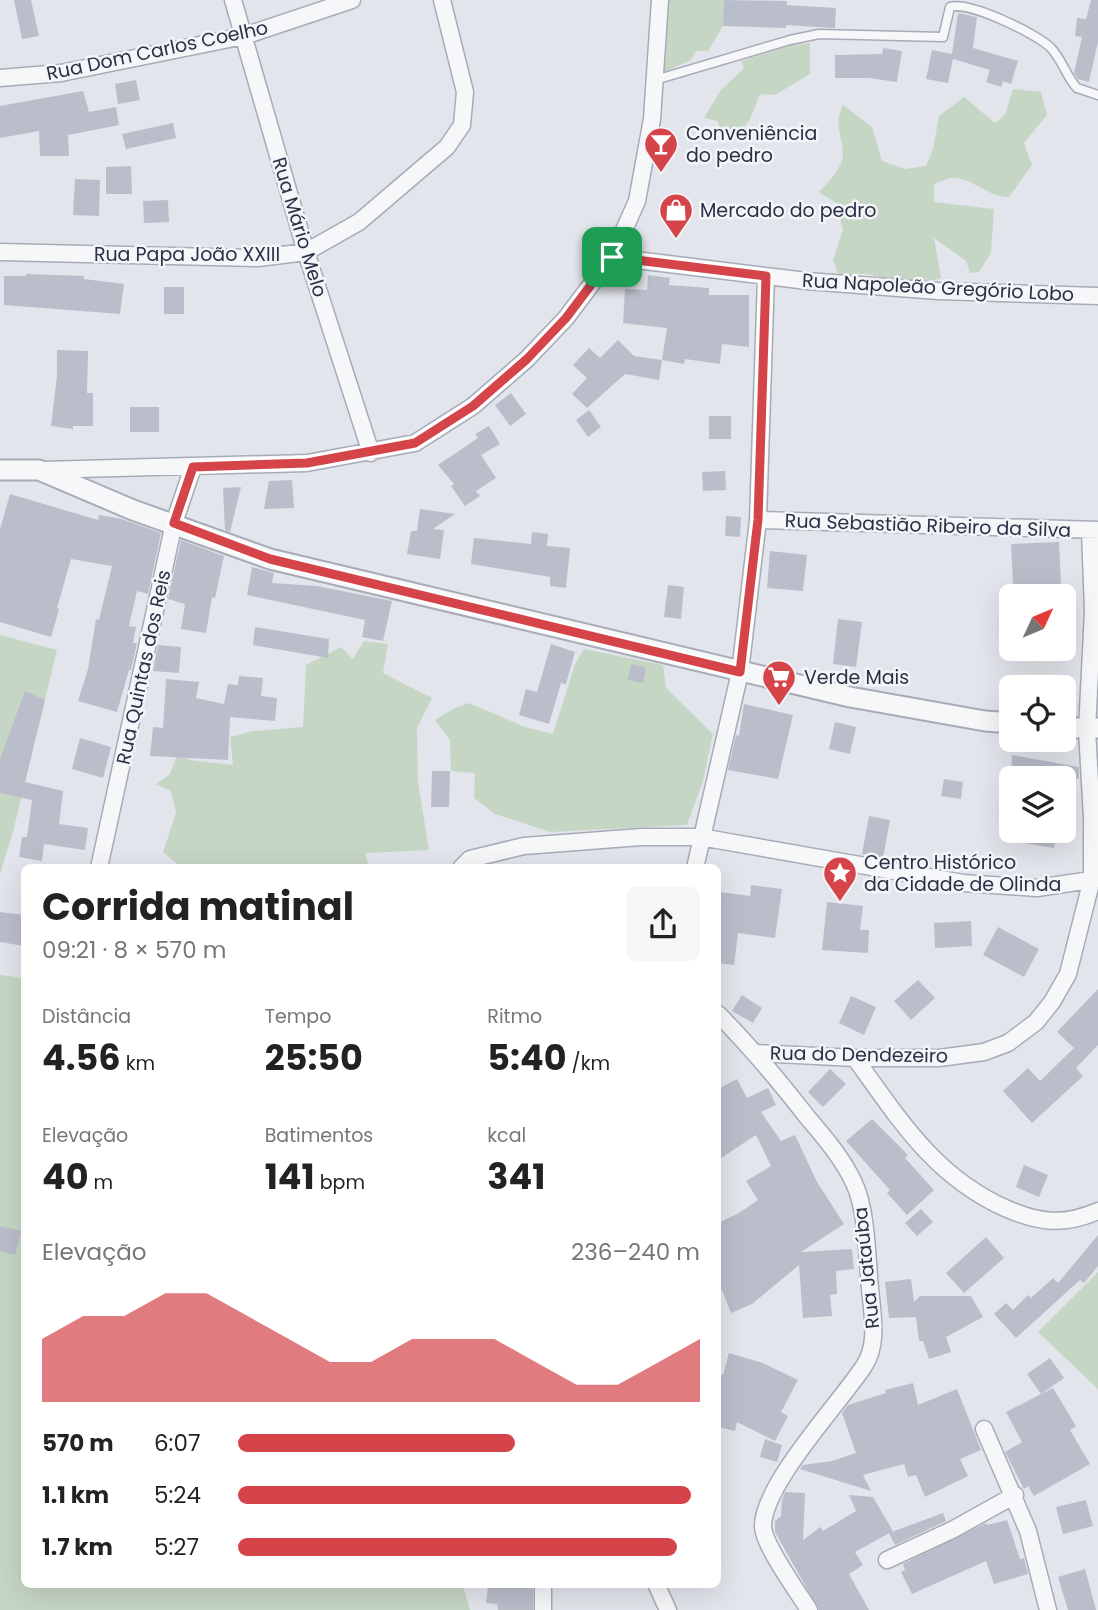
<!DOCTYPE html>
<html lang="pt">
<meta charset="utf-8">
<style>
:root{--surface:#fff;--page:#f6f6f6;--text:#222;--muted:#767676;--accent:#d44449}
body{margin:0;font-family:Poppins,sans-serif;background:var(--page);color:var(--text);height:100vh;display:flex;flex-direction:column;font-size:26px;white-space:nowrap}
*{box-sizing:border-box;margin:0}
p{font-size:23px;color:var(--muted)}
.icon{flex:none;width:38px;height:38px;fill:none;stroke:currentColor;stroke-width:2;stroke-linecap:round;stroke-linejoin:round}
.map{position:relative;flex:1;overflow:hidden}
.side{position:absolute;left:21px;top:864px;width:700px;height:724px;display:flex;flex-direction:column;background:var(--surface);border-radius:10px;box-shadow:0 7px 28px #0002}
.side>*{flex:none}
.needle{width:46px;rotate:46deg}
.tools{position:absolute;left:999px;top:584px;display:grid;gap:14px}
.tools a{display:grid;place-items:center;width:77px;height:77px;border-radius:10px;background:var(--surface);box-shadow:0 7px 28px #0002;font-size:35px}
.pin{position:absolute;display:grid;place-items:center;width:60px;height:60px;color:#fff;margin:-30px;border-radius:14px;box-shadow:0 4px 10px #0006}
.round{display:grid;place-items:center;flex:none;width:74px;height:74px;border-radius:10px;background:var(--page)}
.summary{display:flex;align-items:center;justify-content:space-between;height:119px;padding:0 21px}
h1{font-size:38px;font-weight:700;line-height:52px}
.stats{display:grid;grid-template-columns:repeat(3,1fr);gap:10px;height:119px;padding:7px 21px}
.stats div{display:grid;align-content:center}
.stats b{font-size:35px;font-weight:700}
.stats small{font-size:19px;font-weight:400}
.stats p{font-size:19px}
.chart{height:196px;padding:14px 21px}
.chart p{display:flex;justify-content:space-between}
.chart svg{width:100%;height:126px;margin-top:7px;fill:var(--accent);opacity:.7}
ul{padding:0 21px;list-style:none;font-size:23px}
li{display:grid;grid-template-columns:112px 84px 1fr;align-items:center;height:52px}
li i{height:18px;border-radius:9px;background:var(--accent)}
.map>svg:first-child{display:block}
.green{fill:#c6d6c4}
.building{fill:#babeca}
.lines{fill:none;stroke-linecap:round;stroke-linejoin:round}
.service-casing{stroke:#a8abb7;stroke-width:11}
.minor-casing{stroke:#a8abb7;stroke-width:19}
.tertiary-casing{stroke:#a8abb7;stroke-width:23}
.service{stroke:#f6f7f9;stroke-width:8}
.minor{stroke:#f6f7f9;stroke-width:16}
.tertiary{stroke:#f6f7f9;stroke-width:19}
.route-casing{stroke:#fff;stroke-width:14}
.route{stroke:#d44449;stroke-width:9}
.labels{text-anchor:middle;stroke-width:5;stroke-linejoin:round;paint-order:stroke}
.street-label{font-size:19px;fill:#2a3045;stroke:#f3f5f9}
.poi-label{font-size:19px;fill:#2a3045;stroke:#f3f5f9;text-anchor:start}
</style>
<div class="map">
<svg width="1098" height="1610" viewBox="0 0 1098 1610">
<rect width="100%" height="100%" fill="#e3e5ec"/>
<path class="green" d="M665 0H726L723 26 708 51H696L691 60 660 74Z
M810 43V74L775 95 760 94C749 120 752 129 721 137L718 121 704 118 721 90 744 68 741 61 792 45Z
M1013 89 1041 92 1047 115 1024 143 1032 165 1009 197C988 197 975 180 956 178 949 177 940 182 934 184V202L994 209 991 253 979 272 970 273 966 261 934 238 941 278 902 289C878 274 867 271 839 277L833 260 843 230 836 203 819 192C828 183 843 167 843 154 842 133 833 126 843 105L872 127 882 161 905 169 926 166 933 149 939 116 964 97 995 123 1005 115Z
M0 635 57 650 13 832 0 874Z
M364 641 388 644 383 673 432 698 417 728 418 782 429 850 365 853 370 868H182L163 852 176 813 171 791 156 784 170 774 178 753 189 760 233 765 230 737 253 731 303 727 306 665 341 647 353 659Z
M584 649 663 665 666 688 713 734 703 781 687 825 551 832 495 814 474 798 475 773 451 771 450 740 435 720 453 709 469 703 525 727 553 734 575 664Z
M0 975 24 978V1586H463L470 1610H0Z
M1098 1272V1389L1038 1332Z"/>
<path class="building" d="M14 0H31L39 36 22 39Z
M724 0 787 1V5L836 8 835 28 786 25V28L723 26Z
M1091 0H1098V42L1089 82 1078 79 1074 73 1082 37 1075 36 1077 18 1086 19Z
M958 13 977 17 973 48 1018 61 1011 84 1003 81 1001 87 986 82 990 70 953 59 948 83 926 79 932 50 952 54Z
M883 48 902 51 897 82 869 78H835V55L882 54Z
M136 80 140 100 118 104 115 84Z
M83 91 89 112 116 107 119 125 68 135 69 156H40L39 131 0 138V106Z
M173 123 176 138 126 149 122 134Z
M131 166 132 194H106V167Z
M75 179 100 180 99 216 73 215Z
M168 200 169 222 144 223 143 201Z
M26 274 84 276V279L124 284 120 314 4 305V276H26Z
M648 275 670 278 669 285 709 288V295H749V347L722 344 720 364 685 359 684 364 662 360 667 328 623 323 625 289 647 290Z
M164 287H184V314H164Z
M618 340 634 356 662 360 659 380 625 374 587 408 572 394 587 378 573 365 589 348 600 358Z
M57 350 88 351 87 393H93V426H73V429L51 426 57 376Z
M511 393 526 414 510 426 495 405Z
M130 407H159V432H130Z
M589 410 601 427 588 437 576 420Z
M709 416H731V439H709Z
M489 426 500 444 481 455 496 478 476 491 480 496 465 506 451 486 454 484 438 465 478 438 475 434Z
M725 471 726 490 703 491 702 472Z
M292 480 294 508 264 509 269 481Z
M241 487 230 532 225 530 223 488Z
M10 494 98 520 99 515 122 519 161 533 148 594 137 591 129 626 136 627 133 643H137L131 670H129L117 712 78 701 88 669 96 619 99 620 112 566 71 559 57 608 59 609 51 637 0 622V529Z
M420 509 455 514 433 529 444 530 440 559 407 554 411 531H417Z
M726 516 741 517 740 537 725 536Z
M532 532 548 534 547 546 570 548 566 588 550 586V577L471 564 474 538 531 544Z
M181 540 224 556 215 598 212 597 206 633 181 629 185 604 168 599Z
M1059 542 1061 584 1013 585 1011 544Z
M770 551 807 555 803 591 767 588Z
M252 567 274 573 272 583 317 586 392 601 383 641 362 637 365 620 247 595Z
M668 585 684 587 681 619 664 617Z
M838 619 862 622 856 667 833 664Z
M255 627 329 639 328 658 253 645Z
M551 644 575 652 566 684 561 683 549 724 519 715 526 689 537 692Z
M158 645 181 647 179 673 153 671Z
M631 664 646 667 643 683 628 680Z
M239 676 263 678 261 696 277 698 275 721 230 717 228 760 150 756 153 727 163 728 166 679 199 682 196 698 224 704 228 684 238 685Z
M25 691 45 700 25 782 63 791 59 824 88 828 85 850 44 844 42 861 19 857 22 837H27L32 800 0 793V759Z
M744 704 793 715 778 779 728 770 736 735 739 736Z
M835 722 856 727 850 754 829 749Z
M80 738 111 747 103 778 72 769Z
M1012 755 1079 767V779L1011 776Z
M432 771H450L449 807H431Z
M944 779 963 782 961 799 941 796Z
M869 816 890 820 883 858 862 854Z
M1007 831H1057L1054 848 1006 840Z
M751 885 782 889 775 938 738 933 734 965 718 963 720 892 750 896Z
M827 902 863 906 860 930H869L868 953 822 950Z
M0 912 24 915V946L0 942Z
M971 921 972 946 935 948 934 923Z
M998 927 1039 949 1024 977 983 955Z
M918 980 935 998 911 1020 894 1001Z
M1098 989V1045L1076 1068 1083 1076 1032 1123 1003 1091 1028 1068 1040 1081 1074 1048 1057 1032Z
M742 995 762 1008 753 1023 732 1011Z
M851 996 876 1007 864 1035 839 1023Z
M830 1069 846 1084 823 1107 808 1092Z
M737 1079 747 1098 768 1088 776 1105 761 1112 781 1141 795 1135 817 1182 844 1224 801 1252 852 1249 854 1269 836 1271 837 1294 830 1295 832 1316 803 1318 799 1265 752 1304 731 1313 722 1290 718 1292V1223L739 1213 758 1200 746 1181 771 1166 756 1135 718 1160V1089Z
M872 1119 908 1155 905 1158 934 1190 907 1215 887 1193 890 1190 846 1141Z
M1024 1165 1048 1175 1039 1197 1016 1187Z
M921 1209 933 1222 917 1236 905 1223Z
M0 1226 21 1231 15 1255 0 1251Z
M1098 1235V1266L1084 1283 1080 1280 1016 1338 994 1314 1006 1303 1013 1310 1028 1295 1031 1298 1053 1278 1058 1283Z
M986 1237 1004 1258 964 1293 946 1273Z
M911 1279 914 1302 920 1296H971L983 1317 946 1337 951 1352 929 1359 923 1341H919L916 1317 889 1318 885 1282Z
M729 1353 763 1363 798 1380 781 1412 788 1416 775 1441 737 1422 735 1431 718 1427V1373L723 1375Z
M1050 1358 1064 1378 1041 1394 1027 1374Z
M913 1383 918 1405 957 1389 981 1450 960 1459 968 1476 925 1497 916 1475 908 1477 904 1464 863 1475 871 1491 800 1469 803 1465 832 1461 856 1453 842 1413 848 1405 886 1393 885 1390Z
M1053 1388 1076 1426 1070 1430 1090 1464 1034 1496 1028 1486 1024 1489 1005 1452 1022 1442 1006 1412Z
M765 1439 782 1445 777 1462 760 1457Z
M785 1492 805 1493 803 1540 820 1527 823 1531 856 1511 849 1495 873 1497 893 1531 855 1552 863 1565 849 1574 869 1610H819L775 1532V1521L781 1516 782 1500Z
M1086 1500 1093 1526 1063 1534 1056 1507Z
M943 1513 946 1521 895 1545 889 1533Z
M1007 1520 1020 1559 1024 1558 1028 1574 994 1584 986 1561 912 1594 901 1572 905 1570 903 1564 986 1523 987 1525Z
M1085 1569 1096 1610H1068L1058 1577Z
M488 1586 533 1588V1610H498L497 1604 486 1603Z"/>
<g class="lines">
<g class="service-casing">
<path id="service" d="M655 80 790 40 819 34 943 37 950 7C969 1 1035 33 1050 47 1062 59 1066 76 1077 88L1098 95"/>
</g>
<g class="minor-casing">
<path id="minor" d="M233 0 306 252 371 453
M0 78 61 73 244 36 352 0
M0 252 258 258 306 252 359 222 447 147 462 125 465 92 442 0
M612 257 807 281 938 291 1098 296
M42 470 307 463 415 443 473 406 527 359 566 318 612 257 637 201 652 119 660 0
M758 520 1098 530
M99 868 174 523 193 467
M461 868 470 859 524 846 641 837H700L963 883 1037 888 1098 879
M695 868 740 672 758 520 766 276
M718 1014C751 1047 779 1081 808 1118 825 1138 843 1159 854 1183 867 1210 867 1259 870 1288 872 1313 879 1344 864 1366 840 1403 762 1485 763 1527 764 1546 798 1592 809 1610
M756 1053 855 1058H939L984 1052 1008 1043 1036 1022 1052 1002 1068 974 1092 879V818L1087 730 1093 611 1090 531
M855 1058C899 1119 934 1176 1005 1208 1039 1223 1063 1226 1098 1211
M984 1429 1028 1531 1048 1610
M887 1560 952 1530 1015 1495
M543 1586V1610
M657 1586 668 1610"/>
</g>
<g class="tertiary-casing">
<path id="tertiary" d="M0 470H39L133 510 270 559 850 697 985 721 1012 723
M1064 728H1098"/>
</g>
<use href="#service" class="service"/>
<use href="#minor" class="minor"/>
<use href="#tertiary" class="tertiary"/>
</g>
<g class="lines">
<g class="route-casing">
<path id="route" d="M612 257 766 276 758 520 740 672 270 559 174 523 193 467 307 463 415 443 473 406 527 359 566 318Z"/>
</g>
<use href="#route" class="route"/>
</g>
<defs>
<g id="bar-pin" transform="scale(1.75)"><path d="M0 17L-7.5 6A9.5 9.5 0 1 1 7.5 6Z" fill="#d44449" stroke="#f3f5f9"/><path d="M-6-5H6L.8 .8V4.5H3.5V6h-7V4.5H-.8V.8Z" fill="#fff"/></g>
<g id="shop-pin" transform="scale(1.75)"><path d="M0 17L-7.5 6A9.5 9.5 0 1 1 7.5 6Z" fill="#d44449" stroke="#f3f5f9"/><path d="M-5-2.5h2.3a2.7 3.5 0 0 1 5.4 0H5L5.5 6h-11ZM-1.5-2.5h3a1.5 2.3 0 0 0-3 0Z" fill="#fff"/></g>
<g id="supermarket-pin" transform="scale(1.75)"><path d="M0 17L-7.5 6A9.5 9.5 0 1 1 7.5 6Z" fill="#d44449" stroke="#f3f5f9"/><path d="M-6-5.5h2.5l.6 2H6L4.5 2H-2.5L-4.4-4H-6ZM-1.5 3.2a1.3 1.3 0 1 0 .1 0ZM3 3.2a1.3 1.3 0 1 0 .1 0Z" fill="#fff"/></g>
<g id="sight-pin" transform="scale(1.75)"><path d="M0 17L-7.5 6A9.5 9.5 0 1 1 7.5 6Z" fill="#d44449" stroke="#f3f5f9"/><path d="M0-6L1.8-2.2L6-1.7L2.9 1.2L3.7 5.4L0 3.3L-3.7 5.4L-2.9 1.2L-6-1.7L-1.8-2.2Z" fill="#fff"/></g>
</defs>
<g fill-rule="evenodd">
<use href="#bar-pin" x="661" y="144"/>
<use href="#shop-pin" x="676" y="210"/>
<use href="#supermarket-pin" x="779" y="677"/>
<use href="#sight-pin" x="840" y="873"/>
</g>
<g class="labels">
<g class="street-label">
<text transform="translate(157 50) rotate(-12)" y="7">Rua Dom Carlos Coelho</text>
<text transform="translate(300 227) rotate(73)" y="7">Rua Mário Melo</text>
<text x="187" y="261">Rua Papa João XXIII</text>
<text transform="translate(938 287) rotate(3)" y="7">Rua Napoleão Gregório Lobo</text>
<text transform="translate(928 525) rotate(2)" y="7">Rua Sebastião Ribeiro da Silva</text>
<text transform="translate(143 667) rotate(-78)" y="7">Rua Quintas dos Reis</text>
<text transform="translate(859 1054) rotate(1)" y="7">Rua do Dendezeiro</text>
<text transform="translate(866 1268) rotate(-96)" y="7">Rua Jataúba</text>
</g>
<g class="poi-label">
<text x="686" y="140">Conveniência<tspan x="686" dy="22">do pedro</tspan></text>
<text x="700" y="217">Mercado do pedro</text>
<text x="804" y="684">Verde Mais</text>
<text x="864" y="869">Centro Histórico<tspan x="864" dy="22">da Cidade de Olinda</tspan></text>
</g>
</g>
</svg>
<div class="tools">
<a><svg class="needle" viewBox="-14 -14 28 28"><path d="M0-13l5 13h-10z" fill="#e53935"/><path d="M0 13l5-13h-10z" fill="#767676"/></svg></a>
<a><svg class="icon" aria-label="locate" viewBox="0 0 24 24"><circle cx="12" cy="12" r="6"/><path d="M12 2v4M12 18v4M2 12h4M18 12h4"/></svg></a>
<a><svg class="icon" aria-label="layers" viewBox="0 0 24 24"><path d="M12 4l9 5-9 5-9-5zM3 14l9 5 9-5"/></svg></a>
</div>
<div class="pin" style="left:612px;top:257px;background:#1e9e55"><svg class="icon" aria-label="arrive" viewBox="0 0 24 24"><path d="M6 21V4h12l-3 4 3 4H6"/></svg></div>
<section class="side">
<div class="summary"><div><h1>Corrida matinal</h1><p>09:21 · 8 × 570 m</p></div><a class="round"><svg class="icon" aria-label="share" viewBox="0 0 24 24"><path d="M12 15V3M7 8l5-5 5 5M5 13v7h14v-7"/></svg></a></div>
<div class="stats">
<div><p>Distância</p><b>4.56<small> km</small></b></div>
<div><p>Tempo</p><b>25:50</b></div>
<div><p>Ritmo</p><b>5:40<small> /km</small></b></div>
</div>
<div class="stats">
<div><p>Elevação</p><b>40<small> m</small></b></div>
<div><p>Batimentos</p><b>141<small> bpm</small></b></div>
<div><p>kcal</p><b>341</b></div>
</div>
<div class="chart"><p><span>Elevação</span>236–240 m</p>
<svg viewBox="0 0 160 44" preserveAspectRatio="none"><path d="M0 44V22L10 14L20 14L30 6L40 6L50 14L60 22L70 30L80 30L90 22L100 22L110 22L120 30L130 38L140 38L150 30L160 22V44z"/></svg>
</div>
<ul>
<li><b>570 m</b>6:07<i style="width:60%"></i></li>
<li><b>1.1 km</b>5:24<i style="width:98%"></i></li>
<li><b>1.7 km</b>5:27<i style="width:95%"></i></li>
</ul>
</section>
</div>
